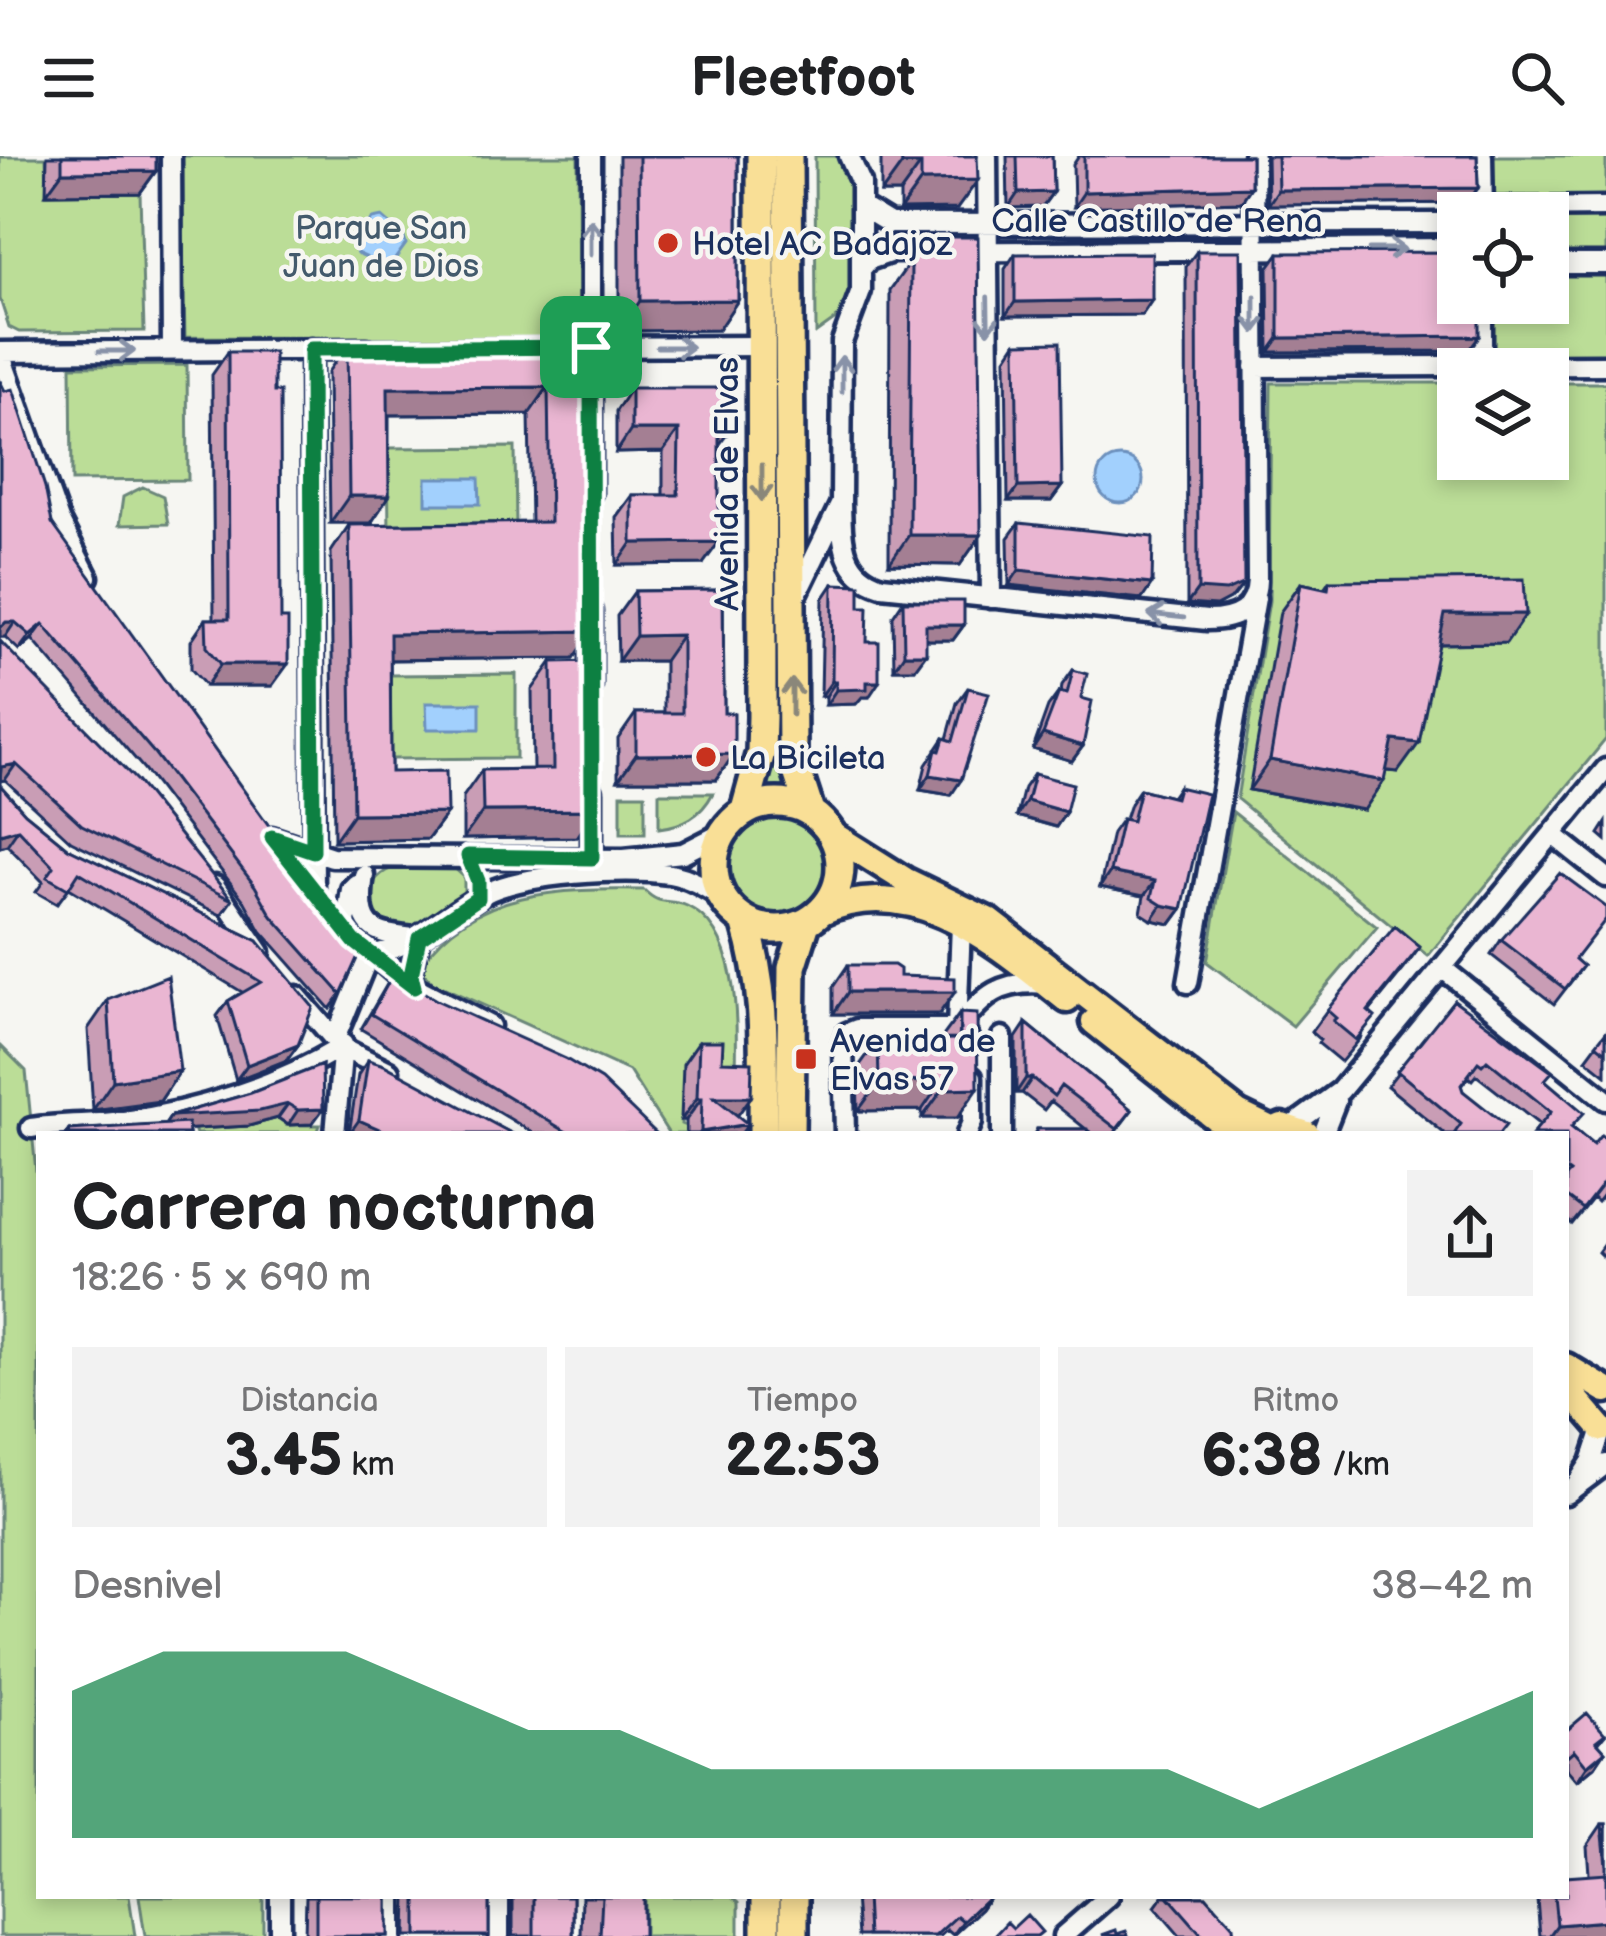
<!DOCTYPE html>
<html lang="es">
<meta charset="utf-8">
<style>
:root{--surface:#fff;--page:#f2f2f2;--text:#202124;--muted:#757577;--accent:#0b8043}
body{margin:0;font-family:"Balsamiq Sans",sans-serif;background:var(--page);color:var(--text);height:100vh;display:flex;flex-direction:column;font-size:45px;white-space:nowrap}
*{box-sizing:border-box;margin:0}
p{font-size:39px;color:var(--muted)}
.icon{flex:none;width:66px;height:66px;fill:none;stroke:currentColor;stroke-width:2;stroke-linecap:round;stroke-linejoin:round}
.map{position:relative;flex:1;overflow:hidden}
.details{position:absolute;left:36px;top:975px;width:1533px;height:768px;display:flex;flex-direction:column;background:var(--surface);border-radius:0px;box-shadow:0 6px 18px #0003}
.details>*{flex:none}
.tools{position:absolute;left:1437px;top:36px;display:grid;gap:24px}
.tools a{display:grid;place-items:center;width:132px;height:132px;border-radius:0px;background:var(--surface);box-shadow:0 6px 18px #0003;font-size:60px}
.pin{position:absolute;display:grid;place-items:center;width:102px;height:102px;color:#fff;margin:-51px;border-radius:24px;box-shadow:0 6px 18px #0006}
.round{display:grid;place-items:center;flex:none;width:126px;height:126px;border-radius:0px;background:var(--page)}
.head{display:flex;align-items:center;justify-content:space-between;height:204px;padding:0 36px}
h1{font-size:66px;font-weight:700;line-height:90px}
.stats{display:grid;grid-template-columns:repeat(3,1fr);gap:18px;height:204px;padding:12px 36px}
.stats div{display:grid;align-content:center;border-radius:0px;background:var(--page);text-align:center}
.stats b{font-size:60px;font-weight:700}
.stats small{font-size:33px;font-weight:400}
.stats p{font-size:33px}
.chart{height:336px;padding:24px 36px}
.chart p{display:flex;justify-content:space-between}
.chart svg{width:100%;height:216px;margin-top:12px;fill:var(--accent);opacity:.7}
header{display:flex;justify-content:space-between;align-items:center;height:156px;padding:0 36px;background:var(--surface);font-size:54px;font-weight:700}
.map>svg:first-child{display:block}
.green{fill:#bbdd97;stroke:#6b867a;stroke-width:3}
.water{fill:#a2d0fd;stroke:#6c90bd;stroke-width:3}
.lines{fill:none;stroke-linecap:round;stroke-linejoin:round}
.minor-casing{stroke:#1b2f5e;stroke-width:27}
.major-casing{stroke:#1b2f5e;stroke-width:33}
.highway-casing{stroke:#1b2f5e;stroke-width:36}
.minor{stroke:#f6f6f2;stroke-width:18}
.major{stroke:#f9df96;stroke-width:24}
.highway{stroke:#f9df96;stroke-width:27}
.wall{fill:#c99db5;stroke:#1b2f5e;stroke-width:3}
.shaded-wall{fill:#a47f93;stroke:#1b2f5e;stroke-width:3}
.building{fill:#eab6d2;stroke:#1b2f5e;stroke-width:3}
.oneway{stroke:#8892a8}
.oneway2{stroke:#8a877a}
.route-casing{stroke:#fff;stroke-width:24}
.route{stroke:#0b8043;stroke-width:15}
.poi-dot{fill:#c8321e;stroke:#f6f6f2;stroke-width:4.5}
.labels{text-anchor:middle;stroke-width:9;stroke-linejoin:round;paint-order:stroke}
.street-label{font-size:33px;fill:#1b2f5e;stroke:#f6f6f2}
.park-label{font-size:33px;fill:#435a6c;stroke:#f6f6f2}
.poi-label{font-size:33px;fill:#1b2f5e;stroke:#f6f6f2;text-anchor:start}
</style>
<header><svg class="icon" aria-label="menu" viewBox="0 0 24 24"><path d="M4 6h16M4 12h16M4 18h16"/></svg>Fleetfoot<svg class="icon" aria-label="search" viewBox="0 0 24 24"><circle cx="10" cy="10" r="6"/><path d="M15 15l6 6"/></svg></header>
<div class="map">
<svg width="1606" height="1780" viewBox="0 0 1606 1780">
<rect width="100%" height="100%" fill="#f6f6f2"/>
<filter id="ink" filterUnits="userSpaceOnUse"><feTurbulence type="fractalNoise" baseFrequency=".00833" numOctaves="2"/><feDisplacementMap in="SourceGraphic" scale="24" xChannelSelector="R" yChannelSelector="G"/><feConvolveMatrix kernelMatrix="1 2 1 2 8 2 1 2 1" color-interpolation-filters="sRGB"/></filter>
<g filter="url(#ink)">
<path class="green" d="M181 0H578L579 182 185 181Z
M769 0H779L783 609 787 631H765L772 593Z
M815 0H837C860 25 854 111 849 145L844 157 816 177Z
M1488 0H1606V40L1488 43Z
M0 1H46L47 38 140 37 144 175 19 176 9 171 0 143Z
M1548 60H1606V98H1548Z
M1548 118H1606V199L1492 200 1491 147H1548Z
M187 209 188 324 72 325 71 210Z
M1271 227H1458V303H1548V227H1606V583L1428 800 1237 643 1269 445Z
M515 291 516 375 389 376 388 292Z
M143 331 163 340 168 368 119 369 123 341Z
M516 518V602L389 603V519Z
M659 637H713C701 660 684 669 659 672Z
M621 638H645V677H621Z
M1233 656 1377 771 1293 870 1207 806Z
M724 709a53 53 0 1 1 106 0a53 53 0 1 1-106 0Z
M453 711 464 721V737C451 745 419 772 406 773 373 777 355 732 386 715 404 706 433 711 453 711Z
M644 734C662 752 668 741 687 750 744 777 736 878 736 928L684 908 681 968 686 970V978H669L629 915 432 826 423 816 422 807C475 732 562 733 644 734Z
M0 889 26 915 39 1045V1740H129L135 1780H0Z
M278 962 288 969H320L317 978H196L194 972Z
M139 1740H263V1780H145Z
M644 1740H732L739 1746V1780H644Z"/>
<path class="water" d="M382 61 403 79 406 88 390 110 378 114 369 109 366 101 357 97 353 88 372 63Z
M1097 324a23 23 0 1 1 46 0a23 23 0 1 1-46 0Z
M426 322H479L480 348H426Z
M426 547H480V573H427Z"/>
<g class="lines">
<g class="minor-casing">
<path id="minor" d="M171 0 172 194
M591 0V337
M987 0 991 442
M1482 0 1483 57
M862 51 890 68 1458 67
M1488 57 1498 52 1606 51
M1548 108H1606
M862 112 869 104 892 96 1458 92
M1482 147V210
M569 191 762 190
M311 193 314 736
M0 196 367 193
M0 197 59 364 88 421
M1255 211 1606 209
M841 347C842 384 841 418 882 430L1207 464C1236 464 1256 454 1257 424L1254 0
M796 440 841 347 842 186 861 135V27L849 0
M591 455V529
M592 635V702
M1552 678 1606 721
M272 681 332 701 624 703 683 697 722 677
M364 719C356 771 369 779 419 782L411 819 414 831
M215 730 260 796
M345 773 351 733 356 728
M348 777 404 825 490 870
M1442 812 1606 944
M1188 827 1256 442
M297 840 341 891
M957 872 961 768
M957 873C983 839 1002 823 1047 828
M1002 881V978
M335 883 369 799C418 791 442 760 484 738 524 717 625 712 670 718 689 721 705 731 721 741
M1292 970 1340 935 1606 613
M31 972C62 967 93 969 124 965 197 956 278 929 341 891L389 915
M335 978 343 888
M845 978 843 888 847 877 857 873H957L969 882
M967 978 972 966V921
M1323 978 1336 945
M1576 1329 1591 1306 1602 1273
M1566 1338 1606 1308
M499 1740V1780
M280 1780V1740
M392 1780V1740
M1063 1780 1109 1740"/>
</g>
<g class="major-casing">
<path id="major" d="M832 678 905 724 990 765 1238 957 1271 973
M820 757C913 713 997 789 1067 844
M1094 866 1236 978
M1264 978 1282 970 1307 978
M1566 1210 1606 1234
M1566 1231 1602 1273"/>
</g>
<g class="highway-casing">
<path id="highway" d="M788 0 792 600 810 655
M714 710a63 63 0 1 1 126 0a63 63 0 1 1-126 0Z
M745 654 761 596 762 561 761 0
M745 765C768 840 763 901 763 978
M790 978 792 811 806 767
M766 1740V1780
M794 1740V1780"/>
</g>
<use href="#minor" class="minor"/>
<use href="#major" class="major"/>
<use href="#highway" class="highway"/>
</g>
<path class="wall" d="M47 0H156V15L140 37 46 38Z
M619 0H738V144L718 174 619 175Z
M881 0H977L957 53 900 54V37H881Z
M1007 0H1052L1053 36 1042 51 1008 52Z
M1079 0H1251V31L1241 46 1074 51 1073 9Z
M1267 0H1477L1478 32 1467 47 1268 49Z
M1197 95 1244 427 1233 441 1216 450 1187 448 1186 110Z
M1279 97 1479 180 1468 195 1269 196 1268 112Z
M1015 98 1152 144 1142 159 1005 160V113Z
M911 105 981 379 960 409 889 408 890 134Z
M590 186 593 475 574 502 390 504 391 616 447 657 428 683 334 685 331 396 349 369 531 366 529 258 389 259V340L371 367H330L328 216 347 189Z
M1016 187 1062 330 1051 345H1008L1006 202Z
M228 196 272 530H206L191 513V485L206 463H214L212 219Z
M0 225 52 367 341 838 330 853 261 775 245 746 144 613 32 483 19 494 5 481H0Z
M631 232 719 289 703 408 617 409 616 361 632 339H663V296L616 297V255Z
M1019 367 1142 443 1009 429 1008 382Z
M1329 425 1506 487 1439 488 1398 616 1386 615 1364 654 1249 634 1280 456 1301 427 1324 432Z
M833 428 860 451 867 486 869 541H862L856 548 826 549V540H821L823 443Z
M723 434 724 557 734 598 716 624H618V583L636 557H664V505H618L617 460 635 435Z
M903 445 964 469 953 484H926L915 513H894L893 460Z
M0 485 232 744 221 759 71 685 5 624 0 625Z
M552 506 596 654 577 681 463 683V641L482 614 533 613 532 534Z
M1073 514 1081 542 1083 590 1072 605 1033 593 1048 551 1059 536 1061 537 1062 529Z
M968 532 951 639 920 634 926 609 944 582 947 583 957 547Z
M1034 618 1066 656 1056 671 1017 660 1024 632Z
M0 629 25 657 68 692 258 785 298 889 287 904 236 924 217 860 228 845 242 836 69 732 57 748 36 736 43 726 7 689 0 691Z
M1178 631 1182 753 1171 768 1152 764 1141 757 1144 740 1100 731 1112 677 1122 663H1125L1130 648 1140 633 1171 641Z
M1606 667V684L1599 678Z
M1501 784 1575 804 1583 810 1554 848 1491 799Z
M1420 791 1369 856 1360 883 1341 906 1318 887 1320 884 1311 876 1327 854Z
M848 809 900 820 939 858H833V831Z
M393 818 657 978H535L361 873Z
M108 844 180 915 160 945 93 954 88 873Z
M1454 844 1546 925 1573 972 1593 989 1606 983V1035L1597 1046 1593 1042 1572 1068 1566 1063V978H1533L1540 969 1476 919 1472 924 1468 921 1461 930 1463 935 1499 978H1445L1387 930Z
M960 857 957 962H922V954L858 955 857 913 878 884 941 883Z
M1026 867 1132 954 1114 978H1093L1087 974 1088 978H1034L1037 973H1086L1051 945 1044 954 1022 937H1016V882Z
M1606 876V919L1586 903Z
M699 885 722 905 737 960 748 968 741 978H686V964H681L683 908Z
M368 904 513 978H349L358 919Z
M322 909 312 968 288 969 278 962 249 970 188 973 189 978H66L69 974 165 969 171 960 251 937Z
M1606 1085V1104L1598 1096Z
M1566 1575 1605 1578 1598 1587 1605 1595 1595 1610 1577 1625 1566 1612Z
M1602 1668H1606V1780H1540L1537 1743 1539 1740H1566L1589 1718 1587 1690Z
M306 1740H388V1780H305Z
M407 1740H489V1780H406Z
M513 1740H573V1780H513Z
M582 1740H643V1780H581Z
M855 1740H990L981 1753 953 1779 947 1774 940 1780H858Z
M1163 1740H1206L1234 1780H1180L1155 1751Z"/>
<path class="shaded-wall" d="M902 8H921L900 37H881Z
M156 15 140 37 46 38 62 16Z
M978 24 957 53 900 54 921 25Z
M1251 31 1241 46 1074 51 1084 36Z
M1478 32 1467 47 1268 49 1278 34Z
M1053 36 1042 51 1008 52 1018 37Z
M738 144 718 174 619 175 640 145Z
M1152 144 1142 159 1005 160 1015 146Z
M1479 180 1468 195 1269 196 1279 182Z
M548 231 529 258 370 259 388 232Z
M631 274H679L663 296 616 297Z
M719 274H730L714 296Z
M1062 330 1051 345H1008L1018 331Z
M349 340H389L371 367H330Z
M909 379H981L960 409 889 408Z
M719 386 703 408 617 409 632 387Z
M1019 414 1152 428 1142 443 1009 429Z
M1244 427 1233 441 1216 450 1187 448 1198 433Z
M1445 458H1526L1506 487 1425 488Z
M6 466H15L5 481H0V472Z
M43 468 32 483 19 494 30 479Z
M926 469H964L953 484H915Z
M593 475 574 502 371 504 390 478Z
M682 479 664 505H618L636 480Z
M904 498H926L915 513H894Z
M221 508H288L272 530H206Z
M832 525H836L826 540H821Z
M867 526H879L869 541H862L856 548 826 549 836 534Z
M1043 578 1083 590 1072 605 1033 593Z
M1393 584 1419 587 1398 616 1372 613Z
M734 598 716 624H618L636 599Z
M1270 604 1384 625 1364 654 1249 634Z
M16 608 5 624 0 625 1 611Z
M930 619 961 624 951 639 920 634Z
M1027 645 1066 656 1056 671 1017 660Z
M596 654 577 681 463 683 483 655Z
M447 657 428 683 334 685 353 658Z
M18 673 7 689 0 691V678Z
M1110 716 1155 725 1144 740 1100 731Z
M1162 749 1182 753 1171 768 1152 764Z
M1420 791 1404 813 1352 877 1368 855Z
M848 836H955L939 858H833Z
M298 889 287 904 236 924 247 909Z
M180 915 160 945 93 954 113 925Z
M1026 922H1032L1022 937H1016Z
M942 925 922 954 858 955 879 926Z
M978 932 957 962H922L943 933Z
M714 941H751L735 963Z
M697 942H702L686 964H681Z
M288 948 278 962 249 970 161 975 171 960Z
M323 953 312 968 288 969 298 954Z
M359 964 391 978H349Z
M748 968 741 978H699L701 976Z
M1605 1595 1595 1610 1577 1625 1587 1610Z
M990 1740 981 1753 953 1779 963 1765Z
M1606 1765V1780H1549L1557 1769Z"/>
<path class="building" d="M62 0H156V15L62 16Z
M639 0H738V144L640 145Z
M901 0H977L978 24 921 25V8H902Z
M1017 0H1052L1053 36 1018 37Z
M1084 0H1251V31L1084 36Z
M1277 0H1477L1478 32 1278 34Z
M930 81H978L981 379H909L911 105Z
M1197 95H1241L1244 427 1226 435 1198 433Z
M1458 96V147H1479V180L1279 182V97Z
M1152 97V144L1015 146V98Z
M590 186 593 475 390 478 391 616 446 615 447 657 353 658 349 369 550 366 548 231 388 232 389 340H349L347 189Z
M1060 186 1062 330 1018 331 1016 187Z
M228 196H274V236H280L281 463H288V508H221L207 491 206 463H229Z
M0 225 5 235 13 233 45 331 52 367 323 745 363 789 341 838 272 760 255 730 155 598 43 468 30 479 15 466H6L0 472Z
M631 232H730V274H719V386L632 387V339H678L679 274H631Z
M1019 367 1153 381 1152 428 1019 414Z
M1524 423 1526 458H1445L1419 587 1393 584 1384 625 1270 604 1301 427 1328 433 1329 425Z
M833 428 860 429V451H868L867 486H879V526H867V533L836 534V525H832Z
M723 434 724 557H734V598L636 599V557H682V479L636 480 635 435Z
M903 445H964V469H926V498H904Z
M0 485 137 625 232 744 82 669 16 608 1 611 0 628Z
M594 505 596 654 483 655 482 614 553 613 552 506Z
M1073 514 1087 518 1081 542 1092 545 1083 590 1043 578 1059 536 1067 538Z
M968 532 989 537 961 624 930 619 936 594 940 595 944 582 953 585Z
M1034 618 1073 628 1066 656 1027 645Z
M0 629 25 657 68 692 258 785 313 851 298 889 247 909 228 845 261 826 79 716 68 733 47 721 54 711 18 673 0 678Z
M1178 631 1208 638 1182 753 1162 749 1151 742 1155 725 1110 716 1122 663 1132 665 1140 633 1175 642Z
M1560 717 1606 751V763L1575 803 1583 810 1565 833 1501 784Z
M1395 770 1420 791 1368 855 1375 861 1356 884 1333 865 1336 862 1327 854Z
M848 809H894L900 813V820L955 822V836H848Z
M393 818 436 844 566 903 601 924 657 978H570L371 858Z
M168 820 180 915 113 925 108 844Z
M1454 844 1552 916 1545 924 1584 957 1571 971 1593 989 1601 979 1606 983V1029L1603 1027 1583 1053 1566 1040V1021L1570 1017 1566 1014V978H1536L1534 976 1551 956 1487 904 1482 909 1478 906 1461 929 1463 935 1506 969 1499 978H1454L1461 968 1397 915Z
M960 857 977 858 978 932 943 933 942 925 879 926 878 884 960 883Z
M1026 867 1132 954 1117 973 1061 930 1054 940 1032 922H1026Z
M1606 876V896L1596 888Z
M699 885H723L722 905 752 906 751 941H714L748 968 701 976 702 942H697Z
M368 904 384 909 513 978H391L359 964Z
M322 909 323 953 298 954 288 948 260 955 171 960 251 937Z
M188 967 189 978H69V974Z
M1037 973H1087L1088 978H1037Z
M1587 1557 1605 1578 1596 1585 1605 1595 1587 1610 1574 1594 1566 1601V1575Z
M1602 1668H1606V1709Z
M1606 1717V1765L1557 1769 1554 1740H1566V1720Z
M316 1740H388V1780H316Z
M417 1740H489V1780H417Z
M534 1740H573V1780H534Z
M602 1740H643V1780H600Z
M866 1740H989L963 1765 957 1760 935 1780H868Z
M1168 1740H1206L1233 1770 1234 1780H1203Z
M1027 1759 1042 1776 1037 1780H994L1007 1766 1013 1772Z
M1116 1774 1117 1778 1126 1775 1128 1780 1102 1779Z"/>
<defs><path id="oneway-shaft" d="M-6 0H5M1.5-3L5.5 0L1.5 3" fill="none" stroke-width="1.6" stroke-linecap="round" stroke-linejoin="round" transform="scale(3)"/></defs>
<g class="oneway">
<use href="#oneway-shaft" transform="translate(591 81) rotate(-90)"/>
<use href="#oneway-shaft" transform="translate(1387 93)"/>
<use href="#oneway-shaft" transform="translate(988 159) rotate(89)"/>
<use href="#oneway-shaft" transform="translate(1255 159) rotate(90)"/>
<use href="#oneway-shaft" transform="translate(675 191)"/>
<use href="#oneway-shaft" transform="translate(117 195)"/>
<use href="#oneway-shaft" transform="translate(842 218) rotate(-90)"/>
<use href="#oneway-shaft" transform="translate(1166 460) rotate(-174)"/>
</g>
<g class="oneway2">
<use href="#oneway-shaft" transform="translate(762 327) rotate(90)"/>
<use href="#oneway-shaft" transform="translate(792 541) rotate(-90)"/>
</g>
</g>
<g class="lines" filter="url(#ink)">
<g class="route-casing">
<path id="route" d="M591 191 592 702 468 700 478 725V742L419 782 411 819 414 831 354 785 272 681 313 695 311 193Z"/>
</g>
<use href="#route" class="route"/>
</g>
<g class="poi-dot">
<circle cx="668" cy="87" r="12"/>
<circle cx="706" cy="601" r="12"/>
<rect x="794" y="891" width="24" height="24" rx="6"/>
</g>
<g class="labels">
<g class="street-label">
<text x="1157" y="76">Calle Castillo de Rena</text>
<text transform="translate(726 328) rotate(-90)" y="12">Avenida de Elvas</text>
</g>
<g class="park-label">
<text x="381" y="83">Parque San<tspan x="381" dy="38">Juan de Dios</tspan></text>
</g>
<g class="poi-label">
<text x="692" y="99">Hotel AC Badajoz</text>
<text x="730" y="613">La Bicileta</text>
<text x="830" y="896">Avenida de<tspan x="830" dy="38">Elvas 57</tspan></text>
</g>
</g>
</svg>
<div class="tools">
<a><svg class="icon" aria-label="locate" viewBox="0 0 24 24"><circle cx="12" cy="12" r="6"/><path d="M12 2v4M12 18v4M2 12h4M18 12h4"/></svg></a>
<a><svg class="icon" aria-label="layers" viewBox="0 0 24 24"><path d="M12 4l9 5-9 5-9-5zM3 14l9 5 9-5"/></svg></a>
</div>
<div class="pin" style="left:591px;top:191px;background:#1e9e55"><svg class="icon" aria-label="arrive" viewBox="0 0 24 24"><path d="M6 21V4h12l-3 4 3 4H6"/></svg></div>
<section class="details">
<div class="head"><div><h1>Carrera nocturna</h1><p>18:26 · 5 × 690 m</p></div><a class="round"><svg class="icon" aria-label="share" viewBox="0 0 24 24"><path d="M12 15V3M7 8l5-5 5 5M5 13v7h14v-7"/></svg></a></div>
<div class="stats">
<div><p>Distancia</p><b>3.45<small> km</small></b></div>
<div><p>Tiempo</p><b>22:53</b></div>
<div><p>Ritmo</p><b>6:38<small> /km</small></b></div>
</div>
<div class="chart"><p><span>Desnivel</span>38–42 m</p>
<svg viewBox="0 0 160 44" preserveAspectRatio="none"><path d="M0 44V14L10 6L20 6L30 6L40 14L50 22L60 22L70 30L80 30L90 30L100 30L110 30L120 30L130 38L140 30L150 22L160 14V44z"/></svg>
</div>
</section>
</div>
